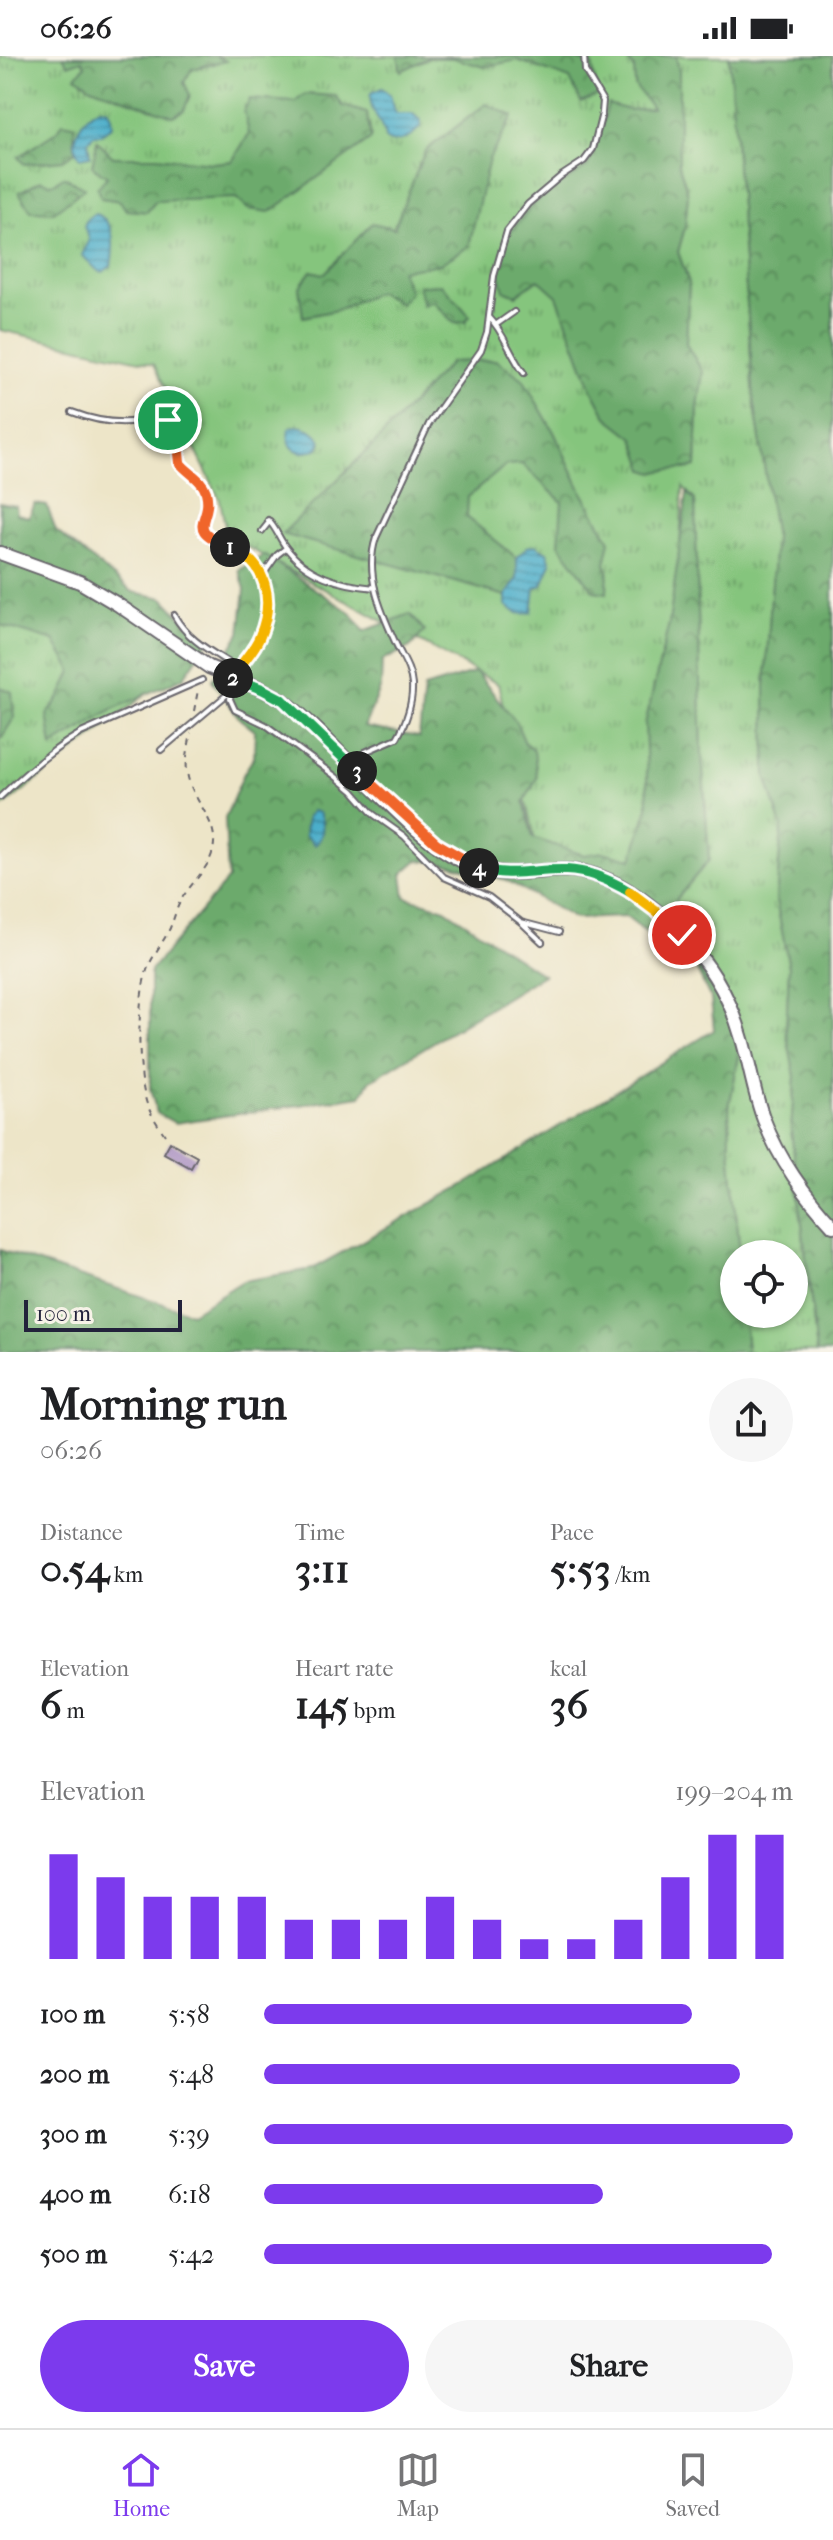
<!DOCTYPE html>
<meta charset="utf-8">
<style>
:root{--surface:#fff;--page:#f6f6f6;--text:#202124;--muted:#757577;--line:#e0e0e0;--accent:#7c3aed}
body{margin:0;font-family:"IM FELL French Canon",serif;background:var(--page);color:var(--text);height:100vh;display:flex;flex-direction:column;font-size:30px;white-space:nowrap}
*{box-sizing:border-box;margin:0}
p{font-size:26px;color:var(--muted)}
.icon{flex:none;width:44px;height:44px;fill:none;stroke:currentColor;stroke-width:2;stroke-linecap:round;stroke-linejoin:round}
.map{position:relative;height:1296px;overflow:hidden}
.details{display:flex;flex-direction:column;background:var(--surface);flex:1}
.details>*{flex:none}
.fabs{position:absolute;left:720px;top:1184px;display:grid;gap:16px}
.fabs a{display:grid;place-items:center;width:88px;height:88px;border-radius:50%;background:var(--surface);box-shadow:0 2px 6px #0004;font-size:40px}
.scale{position:absolute;left:24px;bottom:20px;width:158px;box-sizing:border-box;padding-left:8px;border:4px solid #22223b;border-top:0;font-size:22px;line-height:28px;white-space:nowrap;color:#22223b;-webkit-text-stroke:6px #f7f3e8;paint-order:stroke}
.pin{position:absolute;display:grid;place-items:center;width:68px;height:68px;color:#fff;margin:-34px;border:4px solid #fff;border-radius:50%;box-shadow:0 2px 8px #0007}
.km{position:absolute;width:40px;height:40px;margin:-20px;border-radius:50%;background:#222;color:#fff;font-size:22px;line-height:40px;text-align:center}
.round{display:grid;place-items:center;flex:none;width:84px;height:84px;border-radius:42px;background:var(--page)}
.summary{display:flex;align-items:center;justify-content:space-between;height:136px;padding:0 40px}
h1{font-size:44px;font-weight:800;line-height:60px}
.stats{display:grid;grid-template-columns:repeat(3,1fr);gap:12px;height:136px;padding:8px 40px}
.stats div{display:grid;align-content:center}
.stats b{font-size:40px;font-weight:800}
.stats small{font-size:22px;font-weight:400}
.stats p{font-size:22px}
.chart{height:224px;padding:16px 40px}
.chart p{display:flex;justify-content:space-between}
.chart svg{width:100%;height:144px;margin-top:8px;stroke:var(--accent);stroke-width:6}
.action{display:flex;gap:16px;margin-top:auto;padding:16px 40px}
.action a{flex:1;height:92px;border-radius:48px;background:var(--accent);color:#fff;font-size:32px;font-weight:800;line-height:92px;text-align:center}
.action a+a{background:var(--page);color:var(--text)}
ul{padding:0 40px;list-style:none;font-size:26px}
li{display:grid;grid-template-columns:128px 96px 1fr;align-items:center;height:60px}
li i{height:20px;border-radius:10px;background:var(--accent)}
.status{display:flex;justify-content:space-between;align-items:center;height:56px;padding:0 40px;background:var(--surface);direction:ltr}
.status svg{height:22px;fill:currentColor}
.tab-bar{display:flex;justify-content:space-around;align-items:center;height:112px;border-top:2px solid var(--line);background:var(--surface);font-size:22px;color:var(--muted)}
.tab-bar a{display:grid;justify-items:center;gap:4px}
.tab-bar .on{color:var(--accent)}
.map>svg:first-child{display:block}
.grass{fill:url(#grass-tufts);stroke:#54745c;stroke-width:2;fill-rule:evenodd}
.forest{fill:url(#forest-crowns);stroke:#476654;stroke-width:2}
.water{fill:url(#water-rules);stroke:#366882;stroke-width:2}
.building{fill:#b29bc6}
.lines{fill:none;stroke-linecap:round;stroke-linejoin:round}
.lane-casing{stroke:#69666c;stroke-width:8}
.secondary-casing{stroke:#69666c;stroke-width:16}
.path{stroke:#69666c;stroke-width:2;stroke-dasharray:6 6;stroke-linecap:butt}
.lane{stroke:#fff;stroke-width:4}
.secondary{stroke:#fff;stroke-width:12}
.split-1-casing{stroke:#fff;stroke-width:16}
.split-2-casing{stroke:#fff;stroke-width:16}
.split-3-casing{stroke:#fff;stroke-width:16}
.split-4-casing{stroke:#fff;stroke-width:16}
.split-5-casing{stroke:#fff;stroke-width:16}
.split-6-casing{stroke:#fff;stroke-width:16}
.split-1{stroke:#f0652b;stroke-width:10}
.split-2{stroke:#f5b400;stroke-width:10}
.split-3{stroke:#22a559;stroke-width:10}
.split-4{stroke:#f0652b;stroke-width:10}
.split-5{stroke:#22a559;stroke-width:10}
.split-6{stroke:#f5b400;stroke-width:10}
</style>
<div class="status"><b>06:26</b><svg viewBox="0 0 49 12"><path d="M0 12V9h3v3zM5 12V6h3v6zM10 12V3h3v9zM15 12V0h3v12zM26 1h20v11H26zM47 4h2v5h-2z"/></svg></div>
<div class="map">
<svg width="833" height="1296" viewBox="0 0 833 1296">
<defs>
<pattern id="grass-tufts" width="24" height="20" patternUnits="userSpaceOnUse" patternTransform="scale(2)"><rect width="24" height="20" fill="#85c57d"/><path d="M3 7l-1-3M5 7V3M7 7l1-3M15 17l-1-3M17 17v-4M19 17l1-3" fill="none" stroke="#6ca068"/></pattern>
<pattern id="forest-crowns" width="20" height="18" patternUnits="userSpaceOnUse" patternTransform="scale(2)"><rect width="20" height="18" fill="#6caa6c"/><path d="M2 6a3 3 0 1 1 6 0M12 15a3 3 0 1 1 6 0" fill="none" stroke="#588a5a"/></pattern>
<pattern id="water-rules" width="6" height="5" patternUnits="userSpaceOnUse" patternTransform="scale(2)"><rect width="6" height="5" fill="#4baeca"/><path d="M0 2.5h6" fill="none" stroke="#3e8da5"/></pattern>
</defs>
<rect width="100%" height="100%" fill="#f7f3e8"/>
<filter id="ink" filterUnits="userSpaceOnUse"><feTurbulence type="fractalNoise" baseFrequency=".0125" numOctaves="2"/><feDisplacementMap in="SourceGraphic" scale="16" xChannelSelector="R" yChannelSelector="G"/><feConvolveMatrix kernelMatrix="1 2 1 2 8 2 1 2 1" color-interpolation-filters="sRGB"/></filter>
<filter id="wash" filterUnits="userSpaceOnUse"><feTurbulence type="fractalNoise" baseFrequency=".006" numOctaves="4" result="noise"/><feDisplacementMap in="SourceGraphic" scale="32" xChannelSelector="R" yChannelSelector="G"/><feGaussianBlur stdDeviation="1.8" result="paint"/><feColorMatrix in="noise" values="0 0 0 0 0 0 0 0 0 0 0 0 0 0 0 0 0 1.4 0 .05"/><feComposite in="paint" operator="in"/></filter>
<g filter="url(#wash)">
<rect width="100%" height="100%" fill="#ede5c8"/>
<path class="grass" d="M0 0H659L686 282 689 227 678 196 685 171 688 138 679 109V15L676 0H729L754 343 775 482 765 631 766 720 782 771 776 844 789 911 786 975 795 1020 791 1074 817 1296H747L744 1258H794V1198H740L730 1092 729 1051 739 1000 725 952 690 900 672 852 678 841 709 804 702 699 695 444 683 431 667 747 637 816 538 797 498 628 227 480 220 444 154 308 0 274ZM698 351 696 411 684 413Z
M0 530 182 610 0 753Z"/>
<path class="forest" d="M63 0H216L226 5 192 13 184 26 190 39 184 54 173 60 91 31 76 20 85 10 82 4 68 9Z
M398 0H576L577 4 592 8 598 39 581 46 570 23 517 4 484 11 453 2H428L401 15Z
M624 0H676L679 15V109L688 138 685 171 678 196 689 227 686 288 703 316 698 351 696 411C683 414 666 412 654 417L645 414 634 382 607 361 591 331 557 240 538 223 516 239 504 234 499 219 505 182 541 140 587 111 599 82 608 48 629 54 652 52 635 30 634 12Z
M729 0H833V1296H817L791 1074 795 1020 786 975 789 911 776 844 782 771 766 720 765 631 775 482 754 343Z
M305 38 336 40 343 50 367 57 371 83 270 156 248 153 236 142 156 145 147 156 126 154 120 145 101 142 97 132 107 121 92 110 97 85 113 101H157L212 107 232 105 249 78 244 54 250 43 295 46Z
M486 48 513 60 489 103 469 190 440 208 401 214 410 236 400 248 378 236 337 254 303 261 299 232 311 215 324 218 372 167 394 172 425 95Z
M63 67 74 69 75 96 63 104 24 108 18 101 56 76Z
M64 121 85 132 54 156 31 155 19 136 41 124 52 128Z
M441 228 470 260 465 266 454 267 432 245 423 249 418 230Z
M496 304 523 323 554 376 583 438 610 485 605 508 608 514 607 537 594 535 559 488 562 446 522 408 506 409 468 441 467 461 517 502V523L506 540 282 478 378 384 451 306Z
M687 437 695 444 702 699 709 804 678 841 672 852 690 900 725 952 735 976 739 1000 729 1051 730 1092 740 1198H734V1258H744L747 1296H0V1194L191 1257 243 1225 312 1213 466 1128 714 974 711 943 690 900 649 879 626 861 575 863 506 824 450 808 418 804 402 818 405 841 445 853 543 919 370 1025 361 1040 175 1067 157 1057 150 1033V915L228 823 225 762 244 717 254 701 255 675 240 663 212 624 240 577 245 533 239 514 264 499 351 557 364 575 410 558 425 575 410 591 382 605 381 631 364 671 419 681 424 632 476 616 515 664 525 687 534 694 537 722 524 746 533 782 584 799 603 796 632 803 648 751 645 668 669 567Z
M0 447 16 450 17 458 29 461 35 448 47 450 56 475 133 536 163 542 188 568 209 585 183 622 111 654 52 690 47 659 61 640 72 615 54 585 0 569Z
M0 631 12 636 14 662 0 684Z"/>
<path class="water" d="M382 32 390 39 396 58H413L420 64 421 70C413 80 403 86 390 86L385 83C384 65 367 56 371 37Z
M99 52 107 53 111 61 112 70 100 79H94L88 85 90 100 80 102C67 85 82 61 99 52Z
M96 158C117 167 114 192 111 210L103 216 97 214 82 199C88 185 93 187 84 171 86 163 89 160 96 158Z
M296 370C306 371 317 375 321 385L318 392C300 402 285 393 289 372Z
M535 489 547 496 551 507 542 529 535 532 532 556C520 560 515 557 506 549V540L517 523V502L527 491Z
M312 755 319 757C324 767 324 782 315 789L305 779 307 761Z"/>
<g id="blocks">
<path class="building" d="M170 1086 197 1101 191 1112 164 1097Z"/>
</g>
</g>
<g filter="url(#ink)">
<use href="#blocks" fill-opacity="0" stroke="#69666c" stroke-width="2"/>
<g class="lines">
<g class="lane-casing">
<path id="lane" d="M489 261C504 276 510 299 524 317
M497 268 514 256
M72 356C90 363 110 367 129 366 143 365 155 360 168 364L177 377 180 407 199 425 205 434 207 444 202 467 205 478 212 484 248 501 263 519 267 541 263 569 254 591 238 611 233 622 230 643 235 654 266 669 335 720 353 735 373 758 404 780 444 821 489 841 521 866 559 876
M268 464C276 472 279 482 285 490 306 520 341 529 375 532
M262 475 270 465
M263 519 277 499 286 492
M174 559C189 586 213 596 237 612
M161 694 230 636
M352 707 365 696 397 682C406 667 413 646 412 629 411 614 402 601 396 588 381 555 364 518 376 482L429 368 481 294 487 276 494 220 507 175 528 148 561 120 584 105 593 93 602 57 603 45 585 15 584 0
M0 741C25 717 51 694 81 677L202 624
M523 868 542 886"/>
</g>
<g class="secondary-casing">
<path id="secondary" d="M0 497 80 526 117 548 209 611 262 633 283 644C345 692 398 774 468 808 500 823 530 815 563 814 609 814 652 847 682 879 711 909 731 943 742 983 750 1010 754 1038 764 1064 778 1102 806 1141 833 1170"/>
</g>
<path class="path" d="M194 655 198 634
M165 1079C158 1069 151 1059 147 1048 137 1019 136 937 149 909 155 896 164 885 170 872 174 863 176 853 181 844 192 825 213 810 214 787 216 766 195 745 189 725 184 709 188 694 191 677"/>
<use href="#lane" class="lane"/>
<use href="#secondary" class="secondary"/>
</g>
</g>
<g class="lines" filter="url(#ink)">
<g class="split-1-casing">
<path id="split-1" d="M168 364 177 377 180 407C188 417 202 423 206 436 214 467 181 470 230 491"/>
</g>
<g class="split-2-casing">
<path id="split-2" d="M230 491C267 507 275 544 260 580 254 596 240 607 233 622"/>
</g>
<g class="split-3-casing">
<path id="split-3" d="M233 622 262 633 283 644 357 715"/>
</g>
<g class="split-4-casing">
<path id="split-4" d="M357 715 436 787 479 812"/>
</g>
<g class="split-5-casing">
<path id="split-5" d="M479 812C509 822 535 813 566 814 590 815 610 824 630 836"/>
</g>
<g class="split-6-casing">
<path id="split-6" d="M630 836 662 860 682 879"/>
</g>
<use href="#split-1" class="split-1"/>
<use href="#split-2" class="split-2"/>
<use href="#split-3" class="split-3"/>
<use href="#split-4" class="split-4"/>
<use href="#split-5" class="split-5"/>
<use href="#split-6" class="split-6"/>
</g>
</svg>
<div class="fabs">
<a><svg class="icon" aria-label="locate" viewBox="0 0 24 24"><circle cx="12" cy="12" r="6"/><path d="M12 2v4M12 18v4M2 12h4M18 12h4"/></svg></a>
</div>
<div class="scale">100 m</div>
<div class="pin" style="left:168px;top:364px;background:#1e9e55"><svg class="icon" aria-label="arrive" viewBox="0 0 24 24"><path d="M6 21V4h12l-3 4 3 4H6"/></svg></div>
<div class="pin" style="left:682px;top:879px;background:#d93025"><svg class="icon" aria-label="check" viewBox="0 0 24 24"><path d="M5 12l5 5 9-10"/></svg></div>
<b class="km" style="left:230px;top:491px">1</b>
<b class="km" style="left:233px;top:622px">2</b>
<b class="km" style="left:357px;top:715px">3</b>
<b class="km" style="left:479px;top:812px">4</b>
</div>
<section class="details">
<div class="summary"><div><h1>Morning run</h1><p>06:26</p></div><a class="round"><svg class="icon" aria-label="share" viewBox="0 0 24 24"><path d="M12 15V3M7 8l5-5 5 5M5 13v7h14v-7"/></svg></a></div>
<div class="stats">
<div><p>Distance</p><b>0.54<small> km</small></b></div>
<div><p>Time</p><b>3:11</b></div>
<div><p>Pace</p><b>5:53<small> /km</small></b></div>
</div>
<div class="stats">
<div><p>Elevation</p><b>6<small> m</small></b></div>
<div><p>Heart rate</p><b>145<small> bpm</small></b></div>
<div><p>kcal</p><b>36</b></div>
</div>
<div class="chart"><p><span>Elevation</span>199–204 m</p>
<svg viewBox="0 0 160 44" preserveAspectRatio="none"><path d="M5 44V12M15 44V19M25 44V25M35 44V25M45 44V25M55 44V32M65 44V32M75 44V32M85 44V25M95 44V32M105 44V38M115 44V38M125 44V32M135 44V19M145 44V6M155 44V6"/></svg>
</div>
<ul>
<li><b>100 m</b>5:58<i style="width:81%"></i></li>
<li><b>200 m</b>5:48<i style="width:90%"></i></li>
<li><b>300 m</b>5:39<i style="width:100%"></i></li>
<li><b>400 m</b>6:18<i style="width:64%"></i></li>
<li><b>500 m</b>5:42<i style="width:96%"></i></li>
</ul>
<div class="action"><a>Save</a><a>Share</a></div>
</section>
<nav class="tab-bar">
<a class="on"><svg class="icon" aria-label="home" viewBox="0 0 24 24"><path d="M3 11l9-7 9 7M6 9v11h12V9"/></svg>Home</a>
<a><svg class="icon" aria-label="map" viewBox="0 0 24 24"><path d="M3 6l6-2 6 2 6-2v14l-6 2-6-2-6 2zM9 4v14M15 6v14"/></svg>Map</a>
<a><svg class="icon" aria-label="saved" viewBox="0 0 24 24"><path d="M7 4h10v16l-5-4-5 4z"/></svg>Saved</a>
</nav>
